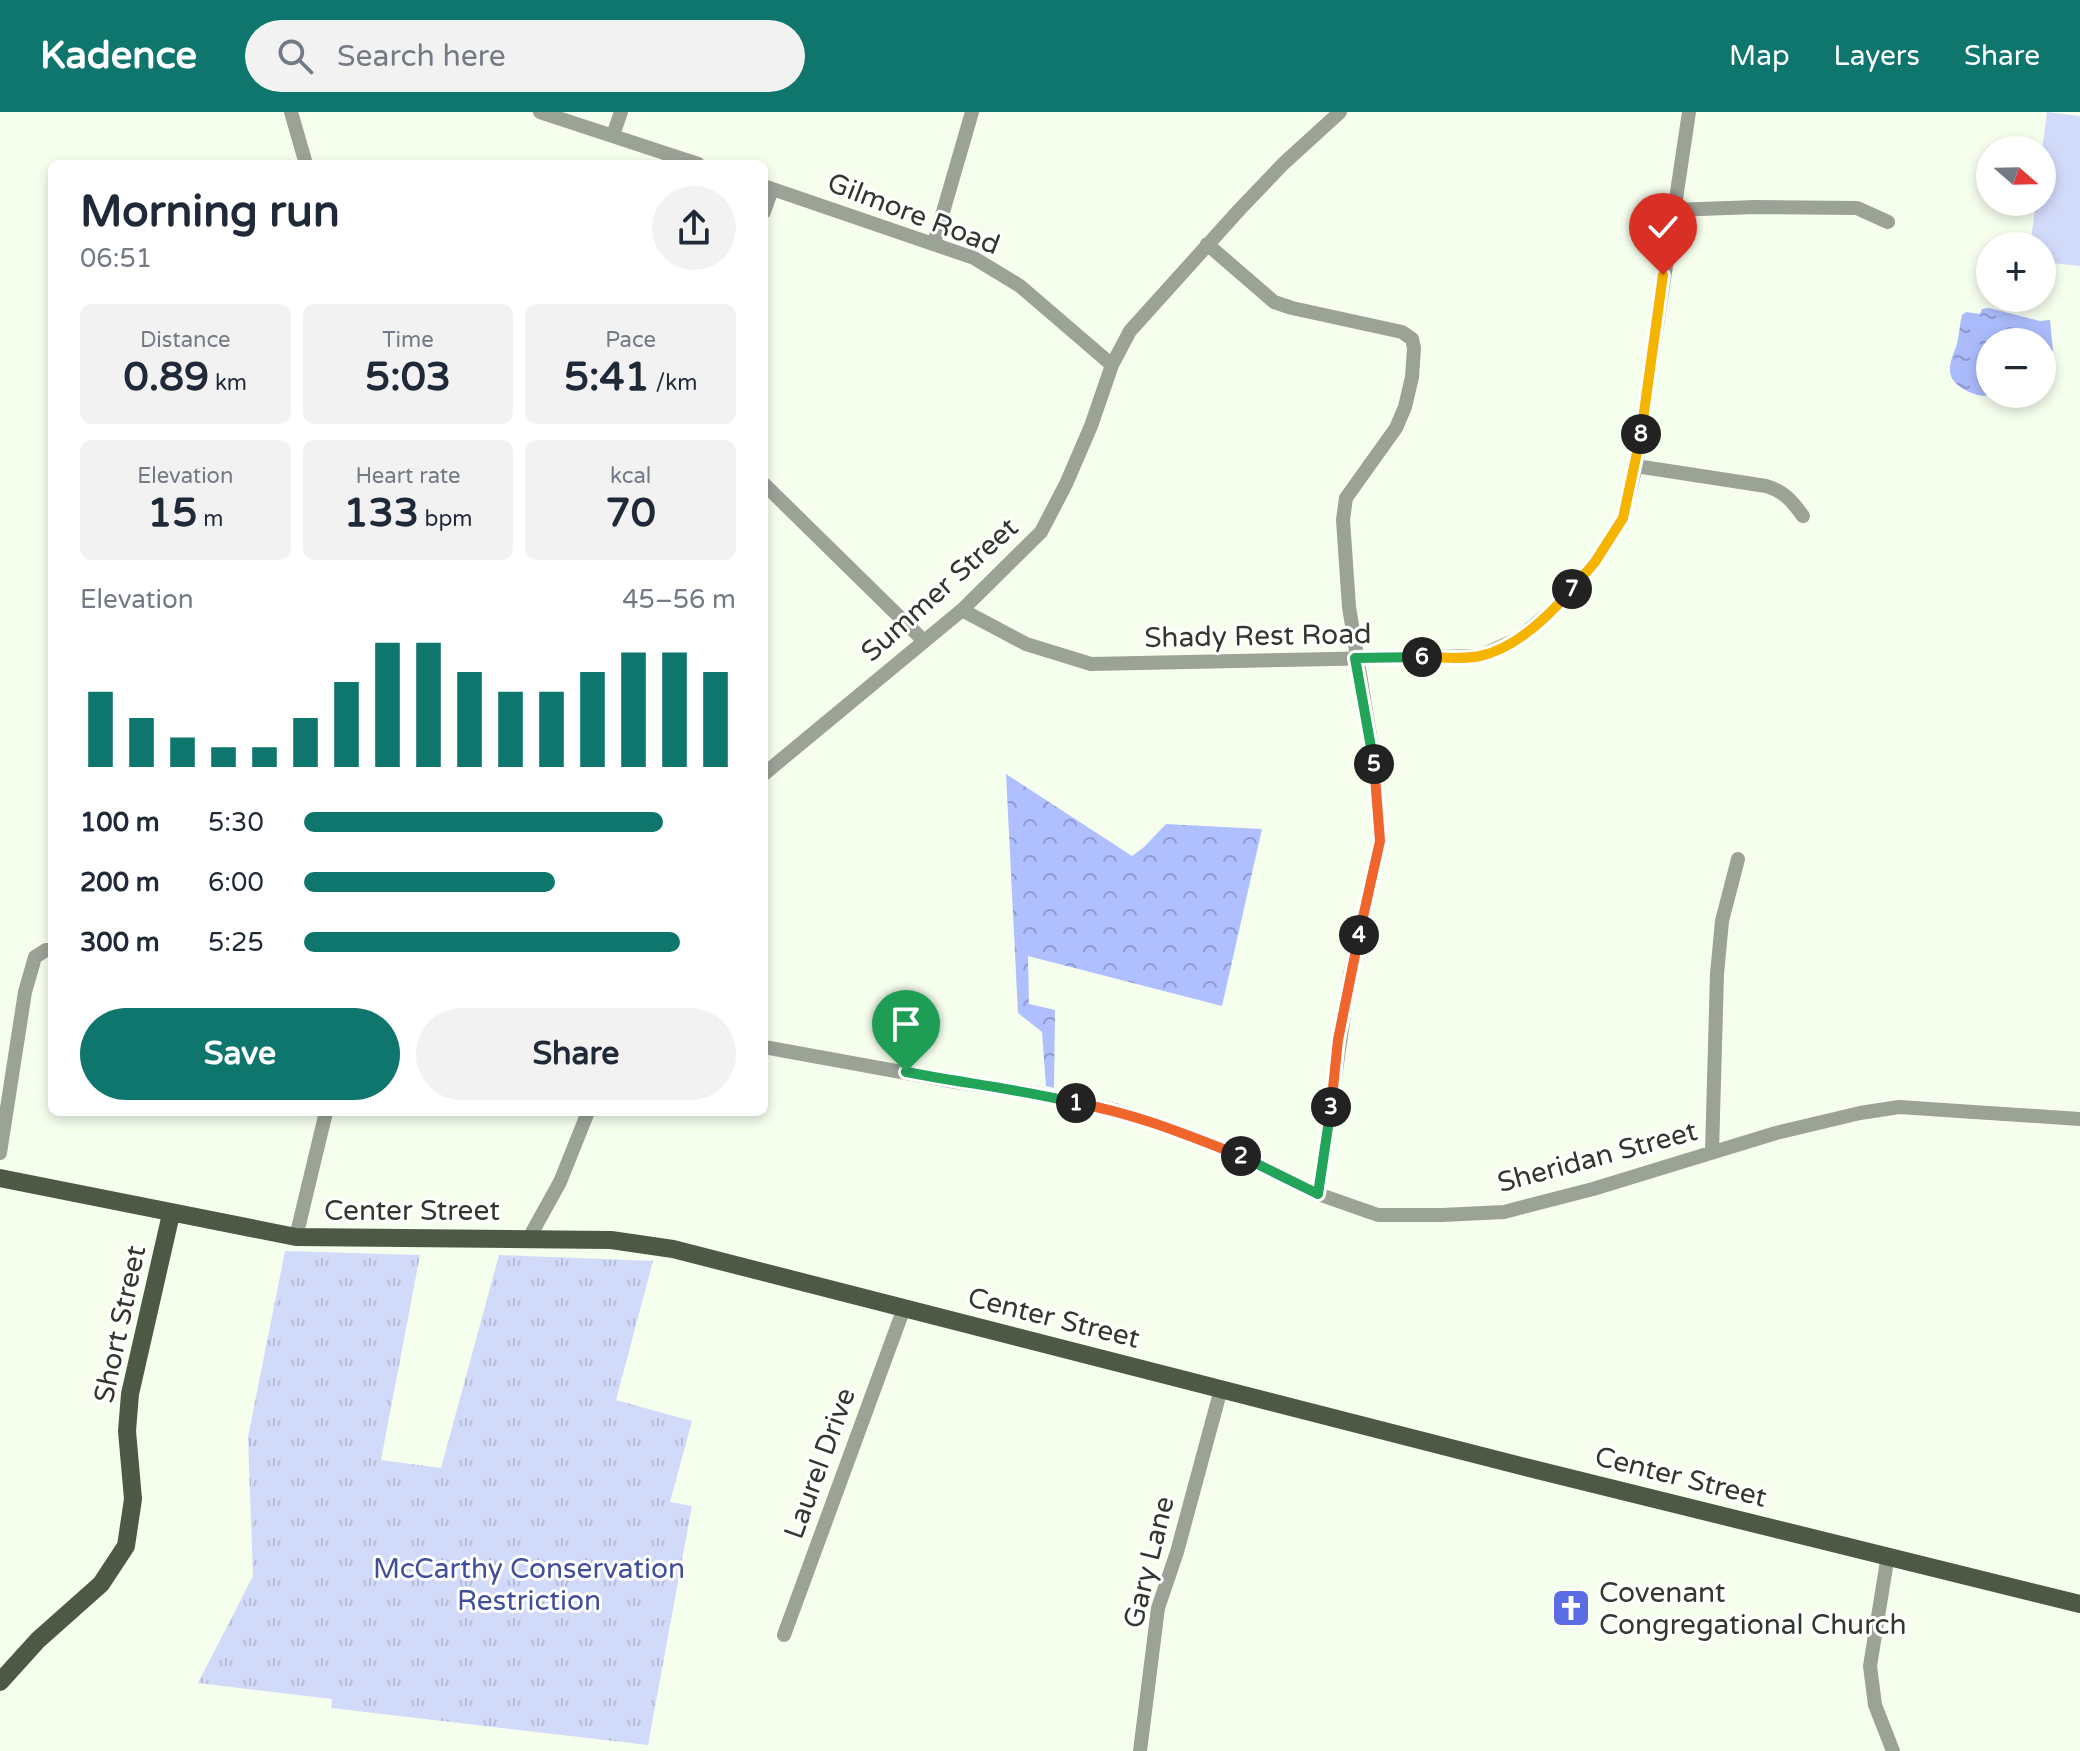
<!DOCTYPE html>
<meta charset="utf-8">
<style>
:root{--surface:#fff;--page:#f2f2f3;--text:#1f2937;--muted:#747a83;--accent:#0f766e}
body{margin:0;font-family:"Varela Round",sans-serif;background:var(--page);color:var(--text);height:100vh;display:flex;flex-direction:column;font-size:30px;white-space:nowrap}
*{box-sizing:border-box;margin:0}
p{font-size:26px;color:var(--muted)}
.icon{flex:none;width:44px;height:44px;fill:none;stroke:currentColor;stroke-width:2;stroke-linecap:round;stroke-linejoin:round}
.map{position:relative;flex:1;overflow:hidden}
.side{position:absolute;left:48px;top:48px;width:720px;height:956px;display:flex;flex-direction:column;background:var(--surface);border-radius:12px;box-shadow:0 4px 12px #0003}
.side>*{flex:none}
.needle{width:52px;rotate:110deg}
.tools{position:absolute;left:1976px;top:24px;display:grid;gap:16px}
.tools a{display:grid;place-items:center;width:80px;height:80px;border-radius:50%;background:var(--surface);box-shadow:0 4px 12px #0003;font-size:40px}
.pin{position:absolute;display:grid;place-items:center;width:68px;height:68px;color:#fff;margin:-82px -34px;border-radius:50% 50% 50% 0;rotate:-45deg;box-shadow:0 0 8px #0007}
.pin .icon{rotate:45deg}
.km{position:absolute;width:40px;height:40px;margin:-20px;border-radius:50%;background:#222;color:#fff;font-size:22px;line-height:40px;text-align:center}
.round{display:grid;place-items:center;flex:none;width:84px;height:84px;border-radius:42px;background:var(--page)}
.head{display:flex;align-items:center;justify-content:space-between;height:136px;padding:0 32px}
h1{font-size:44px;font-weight:700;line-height:60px}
.metrics{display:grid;grid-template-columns:repeat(3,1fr);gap:12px;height:136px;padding:8px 32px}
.metrics div{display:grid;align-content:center;border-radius:12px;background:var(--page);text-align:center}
.metrics b{font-size:40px;font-weight:700}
.metrics small{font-size:22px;font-weight:400}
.metrics p{font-size:22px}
.chart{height:224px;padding:16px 32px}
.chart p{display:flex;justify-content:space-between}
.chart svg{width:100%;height:144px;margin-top:8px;stroke:var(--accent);stroke-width:6}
.cta{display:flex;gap:16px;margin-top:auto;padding:16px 32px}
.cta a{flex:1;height:92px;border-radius:48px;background:var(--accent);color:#fff;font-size:32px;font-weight:700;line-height:92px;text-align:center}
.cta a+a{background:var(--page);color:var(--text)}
ul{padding:0 32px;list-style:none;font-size:26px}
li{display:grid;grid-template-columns:128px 96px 1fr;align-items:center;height:60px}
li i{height:20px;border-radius:10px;background:var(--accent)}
header{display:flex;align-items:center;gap:48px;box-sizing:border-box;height:112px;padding:0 40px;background:var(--accent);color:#fff}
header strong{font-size:38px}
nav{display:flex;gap:44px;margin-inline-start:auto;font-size:28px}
.search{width:560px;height:72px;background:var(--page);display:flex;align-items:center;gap:20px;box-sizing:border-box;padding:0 28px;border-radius:44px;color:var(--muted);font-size:30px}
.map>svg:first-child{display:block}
.forest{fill:url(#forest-crowns)}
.park{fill:url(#park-tufts)}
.pitch{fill:#d2daf9}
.water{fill:url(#water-ripples)}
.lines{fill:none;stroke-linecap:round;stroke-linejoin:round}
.minor{stroke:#9ba296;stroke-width:14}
.major{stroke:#4e5945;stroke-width:18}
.split-1-casing{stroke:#fff;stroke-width:16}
.split-2-casing{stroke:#fff;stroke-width:16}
.split-3-casing{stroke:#fff;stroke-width:16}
.split-4-casing{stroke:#fff;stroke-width:16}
.split-5-casing{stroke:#fff;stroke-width:16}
.split-6-casing{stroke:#fff;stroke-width:16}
.split-7-casing{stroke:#fff;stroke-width:16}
.split-8-casing{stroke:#fff;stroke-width:16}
.split-9-casing{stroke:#fff;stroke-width:16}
.split-1{stroke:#22a559;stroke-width:10}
.split-2{stroke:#f0652b;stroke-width:10}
.split-3{stroke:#22a559;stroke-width:10}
.split-4{stroke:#f0652b;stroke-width:10}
.split-5{stroke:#f0652b;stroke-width:10}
.split-6{stroke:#22a559;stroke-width:10}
.split-7{stroke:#f5b400;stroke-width:10}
.split-8{stroke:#f5b400;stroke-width:10}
.split-9{stroke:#f5b400;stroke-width:10}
.labels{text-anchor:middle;stroke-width:6;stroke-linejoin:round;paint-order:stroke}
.street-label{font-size:28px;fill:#32382e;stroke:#fff}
.park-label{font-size:28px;fill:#414e99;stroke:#fff}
.poi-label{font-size:28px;fill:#32382e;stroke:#fff;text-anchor:start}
</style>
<header>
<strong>Kadence</strong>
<div class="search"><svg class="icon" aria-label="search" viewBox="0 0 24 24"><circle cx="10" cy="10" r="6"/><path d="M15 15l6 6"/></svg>Search here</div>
<nav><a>Map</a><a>Layers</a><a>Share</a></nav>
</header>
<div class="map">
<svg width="2080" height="1639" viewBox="0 0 2080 1639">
<defs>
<pattern id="forest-crowns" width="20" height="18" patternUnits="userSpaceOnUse" patternTransform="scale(2)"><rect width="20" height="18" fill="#afbfff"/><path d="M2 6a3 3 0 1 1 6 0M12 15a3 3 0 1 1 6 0" fill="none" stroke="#8f9ccf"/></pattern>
<pattern id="park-tufts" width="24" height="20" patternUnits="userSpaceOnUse" patternTransform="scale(2)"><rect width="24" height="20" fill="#d2daf9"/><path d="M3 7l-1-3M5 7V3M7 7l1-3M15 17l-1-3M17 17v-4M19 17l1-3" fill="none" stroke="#b5bcd6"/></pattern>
<pattern id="water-ripples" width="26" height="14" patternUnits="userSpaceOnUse" patternTransform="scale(2)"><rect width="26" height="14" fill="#aabafa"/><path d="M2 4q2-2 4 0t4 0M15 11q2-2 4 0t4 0" fill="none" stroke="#8b98cb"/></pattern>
</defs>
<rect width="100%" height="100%" fill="#f6ffee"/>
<path class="forest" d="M1006 662 1132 744 1144 735 1166 712 1262 717 1222 894 1028 844 1029 892 1055 898 1054 976 1046 974 1042 920 1018 901Z"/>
<path class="park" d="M285 1139 420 1143 381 1348 441 1356 499 1143 653 1149 616 1288 692 1309 670 1390 692 1394 648 1633 331 1596 332 1587 198 1571 253 1464 248 1325Z"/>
<path class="pitch" d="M2047 0 2080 4V154L2042 150V134H2030L2036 90H2042V38Z"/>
<path class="water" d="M1989 196 2040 209 2050 208 2053 239 2048 243H2042V230H1990V282H1993C1985 285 1978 284 1969 280 1949 270 1946 261 1954 240 1959 230 1959 215 1962 203L1966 200 1980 202 1982 197Z"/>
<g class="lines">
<path class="minor" d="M291 0 306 52
M540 0 698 52
M613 23 621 0
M764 74 974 146 1020 174 1112 253
M1672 98 1756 95 1857 96 1888 110
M764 100 772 77
M934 131 972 0
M1207 132 1274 190 1292 196 1402 220 1412 227 1414 236 1412 265 1405 295 1396 316 1346 386 1343 408 1349 495 1373 642 1380 729 1350 862 1318 1082
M1636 354 1766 374C1784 379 1792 389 1803 404
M764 372 924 529
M962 498 1026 532 1091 552 1480 544 1519 526 1558 493 1595 450 1623 406 1636 354 1689 0
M764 662 962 498 1041 420 1066 372 1091 314 1112 253 1130 219 1240 97 1283 52 1340 0
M764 935 956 970 1039 982 1115 998 1195 1026 1257 1051 1318 1082 1378 1103H1442L1504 1100 1593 1077 1776 1021 1860 1001 1899 995 2080 1007
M1712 1040 1717 862 1722 809 1738 747
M0 1041 25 880 35 845 46 838H52
M296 1125 326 1000
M529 1126 560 1070 588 1000
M1888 1443 1870 1554 1875 1593 1893 1639
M784 1523 904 1196
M1140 1639 1158 1496 1177 1440 1221 1277"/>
<path class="major" d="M0 1066 296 1125 611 1128 673 1137 1529 1356 2080 1492
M0 1570 38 1528 101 1472 126 1434 133 1387 127 1319 130 1282 171 1102"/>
</g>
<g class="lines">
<g class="split-1-casing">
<path id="split-1" d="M906 960C962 971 1020 977 1076 991"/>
</g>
<g class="split-2-casing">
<path id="split-2" d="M1076 991C1134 1001 1187 1023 1241 1044"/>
</g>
<g class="split-3-casing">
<path id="split-3" d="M1241 1044 1318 1082 1331 995"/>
</g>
<g class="split-4-casing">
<path id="split-4" d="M1331 995 1338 928 1359 823"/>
</g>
<g class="split-5-casing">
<path id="split-5" d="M1359 823 1380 729 1374 652"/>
</g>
<g class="split-6-casing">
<path id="split-6" d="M1374 652 1355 546 1422 545"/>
</g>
<g class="split-7-casing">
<path id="split-7" d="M1422 545C1440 545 1462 548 1480 544 1516 536 1549 504 1572 477"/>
</g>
<g class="split-8-casing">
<path id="split-8" d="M1572 477 1595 450 1623 406 1641 322"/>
</g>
<g class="split-9-casing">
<path id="split-9" d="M1641 322 1663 163"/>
</g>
<use href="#split-1" class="split-1"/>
<use href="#split-2" class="split-2"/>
<use href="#split-3" class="split-3"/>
<use href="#split-4" class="split-4"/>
<use href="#split-5" class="split-5"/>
<use href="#split-6" class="split-6"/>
<use href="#split-7" class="split-7"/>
<use href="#split-8" class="split-8"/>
<use href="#split-9" class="split-9"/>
</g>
<defs>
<g id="church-square" transform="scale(2)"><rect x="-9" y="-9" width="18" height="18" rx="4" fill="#5b6de4" stroke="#fff"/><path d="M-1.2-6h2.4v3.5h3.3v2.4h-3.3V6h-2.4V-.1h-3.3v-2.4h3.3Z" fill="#fff"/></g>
</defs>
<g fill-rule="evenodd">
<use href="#church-square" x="1571" y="1496"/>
</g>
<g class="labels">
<g class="street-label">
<text transform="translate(914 101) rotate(21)" y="10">Gilmore Road</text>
<text transform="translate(939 477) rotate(-42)" y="10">Summer Street</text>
<text transform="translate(1258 523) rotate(-1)" y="10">Shady Rest Road</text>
<text transform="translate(1597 1044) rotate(-15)" y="10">Sheridan Street</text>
<text x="412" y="1108">Center Street</text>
<text transform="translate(1054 1205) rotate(14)" y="10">Center Street</text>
<text transform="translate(119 1212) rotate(-78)" y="10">Short Street</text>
<text transform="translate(819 1351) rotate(-70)" y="10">Laurel Drive</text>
<text transform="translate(1681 1364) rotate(14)" y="10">Center Street</text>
<text transform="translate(1148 1450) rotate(-76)" y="10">Gary Lane</text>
</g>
<g class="park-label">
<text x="529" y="1466">McCarthy Conservation<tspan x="529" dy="32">Restriction</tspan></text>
</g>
<g class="poi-label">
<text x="1599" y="1490">Covenant<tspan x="1599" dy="32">Congregational Church</tspan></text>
</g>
</g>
</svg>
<div class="tools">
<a><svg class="needle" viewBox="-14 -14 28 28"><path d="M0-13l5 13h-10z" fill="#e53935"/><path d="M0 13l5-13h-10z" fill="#747a83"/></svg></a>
<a>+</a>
<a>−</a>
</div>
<div class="pin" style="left:906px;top:960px;background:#1e9e55"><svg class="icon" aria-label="arrive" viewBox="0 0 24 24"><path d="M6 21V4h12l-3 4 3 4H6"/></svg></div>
<div class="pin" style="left:1663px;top:163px;background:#d93025"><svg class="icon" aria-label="check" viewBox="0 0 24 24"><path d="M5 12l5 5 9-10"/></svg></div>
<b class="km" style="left:1076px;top:991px">1</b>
<b class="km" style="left:1241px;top:1044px">2</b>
<b class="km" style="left:1331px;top:995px">3</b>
<b class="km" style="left:1359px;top:823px">4</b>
<b class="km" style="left:1374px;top:652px">5</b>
<b class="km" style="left:1422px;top:545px">6</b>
<b class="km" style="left:1572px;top:477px">7</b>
<b class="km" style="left:1641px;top:322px">8</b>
<section class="side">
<div class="head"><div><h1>Morning run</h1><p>06:51</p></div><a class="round"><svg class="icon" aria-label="share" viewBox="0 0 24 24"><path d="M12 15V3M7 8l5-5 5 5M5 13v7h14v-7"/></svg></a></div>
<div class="metrics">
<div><p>Distance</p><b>0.89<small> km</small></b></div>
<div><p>Time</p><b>5:03</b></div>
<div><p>Pace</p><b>5:41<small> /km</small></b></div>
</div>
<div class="metrics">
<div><p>Elevation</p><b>15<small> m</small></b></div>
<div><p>Heart rate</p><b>133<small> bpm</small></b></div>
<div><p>kcal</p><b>70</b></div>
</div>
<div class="chart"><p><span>Elevation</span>45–56 m</p>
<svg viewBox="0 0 160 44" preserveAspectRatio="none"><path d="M5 44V21M15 44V29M25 44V35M35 44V38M45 44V38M55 44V29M65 44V18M75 44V6M85 44V6M95 44V15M105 44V21M115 44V21M125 44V15M135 44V9M145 44V9M155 44V15"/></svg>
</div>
<ul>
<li><b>100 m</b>5:30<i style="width:83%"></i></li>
<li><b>200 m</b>6:00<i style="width:58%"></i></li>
<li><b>300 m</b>5:25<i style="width:87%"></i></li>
</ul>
<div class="cta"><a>Save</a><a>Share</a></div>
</section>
</div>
